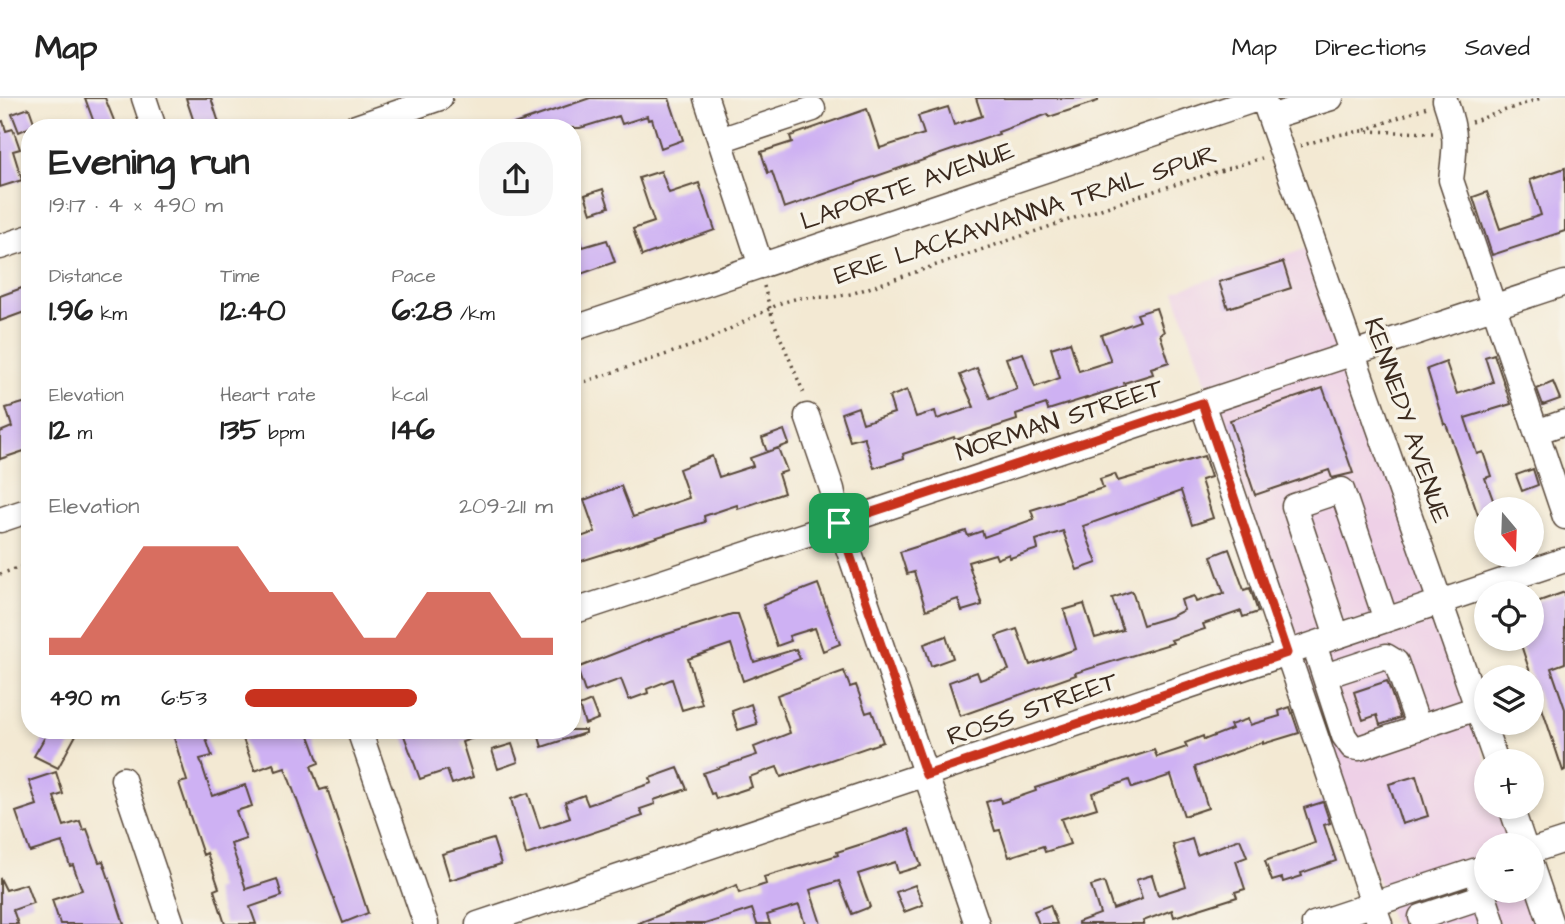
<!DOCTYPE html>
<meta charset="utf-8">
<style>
:root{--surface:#fff;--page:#f6f6f6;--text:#222;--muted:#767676;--line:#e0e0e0;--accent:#c8321e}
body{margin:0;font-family:"Architects Daughter",sans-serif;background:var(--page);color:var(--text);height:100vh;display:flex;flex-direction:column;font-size:26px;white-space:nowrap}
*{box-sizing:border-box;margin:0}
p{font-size:23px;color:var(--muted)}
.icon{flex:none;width:38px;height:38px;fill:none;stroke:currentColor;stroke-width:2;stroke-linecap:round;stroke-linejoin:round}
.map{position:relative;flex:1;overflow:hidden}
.side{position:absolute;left:21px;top:21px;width:560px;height:620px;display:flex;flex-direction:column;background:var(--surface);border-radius:28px;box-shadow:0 4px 10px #0003}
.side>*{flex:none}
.needle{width:46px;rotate:161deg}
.buttons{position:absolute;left:1474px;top:399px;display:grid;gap:14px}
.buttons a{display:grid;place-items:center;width:70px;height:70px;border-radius:50%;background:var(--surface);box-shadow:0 4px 10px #0003;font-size:35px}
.pin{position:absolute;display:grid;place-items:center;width:60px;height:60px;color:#fff;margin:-30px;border-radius:14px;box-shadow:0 4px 10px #0006}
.round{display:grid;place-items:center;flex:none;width:74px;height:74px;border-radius:28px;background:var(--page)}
.overview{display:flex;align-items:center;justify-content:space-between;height:119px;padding:0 28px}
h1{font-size:38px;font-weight:700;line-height:52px}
.stats{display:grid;grid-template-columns:repeat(3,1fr);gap:10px;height:119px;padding:7px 28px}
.stats div{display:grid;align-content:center}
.stats b{font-size:30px;font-weight:700}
.stats small{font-size:19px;font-weight:400}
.stats p{font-size:19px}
.chart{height:196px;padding:14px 28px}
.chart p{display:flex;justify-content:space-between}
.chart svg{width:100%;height:126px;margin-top:7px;fill:var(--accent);opacity:.7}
ul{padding:0 28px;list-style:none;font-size:23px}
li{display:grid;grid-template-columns:112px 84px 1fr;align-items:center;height:52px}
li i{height:18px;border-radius:9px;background:var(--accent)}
header{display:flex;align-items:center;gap:42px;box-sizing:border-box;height:98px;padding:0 35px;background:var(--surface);border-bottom:2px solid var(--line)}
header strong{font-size:33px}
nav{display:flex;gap:38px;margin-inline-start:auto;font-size:24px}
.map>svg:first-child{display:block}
.built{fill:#eed0e7}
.building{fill:#ceb1f3}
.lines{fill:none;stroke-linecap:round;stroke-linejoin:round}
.minor-casing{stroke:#574739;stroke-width:27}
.path{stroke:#574739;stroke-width:3.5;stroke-dasharray:2 5;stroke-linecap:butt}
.minor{stroke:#fff;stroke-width:24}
.route-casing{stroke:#fff;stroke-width:14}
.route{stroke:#c8321e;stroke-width:9}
.labels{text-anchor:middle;stroke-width:7;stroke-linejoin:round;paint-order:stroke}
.street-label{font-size:26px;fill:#3b2a1e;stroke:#f7f3e8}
</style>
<header>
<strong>Map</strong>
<nav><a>Map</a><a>Directions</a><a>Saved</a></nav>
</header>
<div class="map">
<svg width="1565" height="826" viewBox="0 0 1565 826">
<rect width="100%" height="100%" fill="#f7f3e8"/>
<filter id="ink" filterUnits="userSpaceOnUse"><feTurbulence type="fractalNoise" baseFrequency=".0143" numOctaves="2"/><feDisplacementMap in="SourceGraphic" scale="14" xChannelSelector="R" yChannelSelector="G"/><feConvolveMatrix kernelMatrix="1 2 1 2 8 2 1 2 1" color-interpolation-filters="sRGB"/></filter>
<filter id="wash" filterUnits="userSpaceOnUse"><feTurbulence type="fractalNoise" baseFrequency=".00686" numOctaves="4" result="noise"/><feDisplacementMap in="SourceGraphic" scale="28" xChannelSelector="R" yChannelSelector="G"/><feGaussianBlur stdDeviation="1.57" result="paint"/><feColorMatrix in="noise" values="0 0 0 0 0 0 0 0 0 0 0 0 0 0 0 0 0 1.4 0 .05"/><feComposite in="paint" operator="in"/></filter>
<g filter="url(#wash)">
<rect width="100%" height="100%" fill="#f3e9d3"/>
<path class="built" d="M1312 148 1486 663V709H1505L1519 747H1486V793H1531L1546 826H1393L1174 193Z"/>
<g id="blocks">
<path class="building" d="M85 0H105L117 30H96Z
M186 0H211L219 25 205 30H196Z
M590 0H669L683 42 661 50 652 21 648 22 647 18 622 26 619 18 580 30H512L511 27Z
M976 0H1098V3L1049 19 1048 16 998 34 999 36 784 110 772 74 768 75 761 54 792 44 790 38 867 11 880 50 924 36 918 18 948 9 954 27 982 18Z
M29 10 35 27 19 34 12 16Z
M3 23 6 33 13 31 20 51 13 53 22 82 0 89V24Z
M1565 70V133L1492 157 1473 99 1487 94 1500 131 1541 117 1530 82Z
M661 73 669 95 699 85 715 132 642 158 633 131 654 124 639 80Z
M603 91 609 109 591 115 585 97Z
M572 125H575L583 149 607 142 615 164 578 177 572 160Z
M1283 164 1291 190 1228 210 1219 184Z
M30 187V212L0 223V198Z
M1156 210 1164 234 1160 236 1169 264 1151 270 1153 276 1124 285 1125 288 1048 312 1046 306 1016 316 1017 322 955 342 954 339 903 356 904 360 874 370 864 339 850 343 841 315 858 309 863 325 894 315 889 299 907 292 916 319 935 313 937 321 974 309 960 277 977 270 990 300 1017 291 1006 260 1023 255 1035 289 1060 280 1051 250 1070 244 1079 273 1111 263 1101 237 1140 223 1137 216Z
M1494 256 1511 306 1465 320 1477 356 1483 354 1491 378 1485 380 1496 410 1486 411V414L1478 417 1446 326H1444L1427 271 1446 264 1457 296 1493 284 1485 259Z
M1553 284 1560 301 1543 307 1537 291Z
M1323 290 1353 375 1332 380 1329 372 1255 397 1230 322Z
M30 303V351L0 361V334L12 329 6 310Z
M784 332 789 346 767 354 762 340Z
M778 350 787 373 778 376 784 395 738 411 737 407 704 418 705 424 572 466V442L595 434 584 402 621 388 633 419 689 400 679 371 712 358 719 379 753 368 750 360Z
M1204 358 1211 379 1201 382 1213 420 1192 427 1181 393 1083 428 1097 465 1077 472 1063 433 1036 442 1038 451 1010 460 1009 456 997 461 995 456 968 464 982 507 962 513 958 501 926 512 914 474 907 476 900 454 966 433 968 438 982 433 984 439 1034 421 1031 412 1103 390 1100 381 1115 376 1118 383Z
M1533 371 1538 387 1522 393 1516 377Z
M1229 451 1244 492 1250 490 1258 514 1243 519 1241 513 1203 526 1205 531 1171 542 1173 545 1075 575 1076 577 960 618 949 584 977 574 980 582 1009 572 996 538 1017 531 1030 567 1076 551 1064 512 1084 506 1095 540 1123 532 1112 500 1132 493 1143 527 1170 519 1184 512 1181 502 1194 498 1196 504 1224 495 1211 458Z
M818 486 840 546 823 553 815 530 789 538 791 543 777 548 763 507Z
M1565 494V565L1551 570 1565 611V672L1563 673 1519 541H1531V506Z
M732 516H738L754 564 796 551 800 561 743 583 731 546 688 561 702 606 682 612 672 581 647 591 648 595 629 602 621 581 585 594 577 570 654 540Z
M946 538 953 560 931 568 924 546Z
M844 573 850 589 856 587 866 615 872 613 883 644 781 679 777 669 749 679 752 689 716 701 714 695 711 696 703 675 757 657 754 649 790 635 777 597Z
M1387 583 1400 620 1380 627 1377 617 1363 622 1354 594Z
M591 603 598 621 585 626 579 608Z
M751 606 757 626 738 632 732 613Z
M1290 609 1299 635 1263 646V644L1195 669 1208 710 1184 718 1171 677 1132 690 1129 682 1092 695 1097 710 1061 721 1070 746 1045 754 1043 748 1009 759 1000 732 995 733 986 704 1000 700 1001 705 1036 693 1035 690 1154 652 1157 659 1187 649 1185 645 1203 638 1204 642 1232 631 1230 627 1248 621 1250 627 1280 618 1279 613Z
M49 632H66L76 637 58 670 34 658Z
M203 632 212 658 200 661 212 698 245 687 252 708 236 713 246 741 231 746 246 791 277 781 282 798 250 809 256 826H225L214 792 219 790 207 755 203 757 179 685 187 683 174 640Z
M268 632H307L319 665 311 668 320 692 327 690 368 815 343 825 285 670 276 673 273 666 255 673 243 641Z
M402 632H489L490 634 462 644 473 679 452 686 447 672 420 681Z
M537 632H585V635L542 649Z
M512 646 518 664 498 671 492 652Z
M678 670 687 691 654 702 655 706 640 711 643 718 526 757 511 701 528 695 540 730 570 720 565 704 584 697 588 707 652 685 650 680Z
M56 674 63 696 54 699 64 728 80 723 83 732 87 731 99 764 103 763 124 826H60L52 802 82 792 73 767 70 768 62 744 30 754 16 714 37 707 29 683Z
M1416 678 1428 718 1402 726 1389 686Z
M1323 704 1330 725 1324 727 1336 763 1301 775 1302 778 1283 784 1282 780 1272 783 1265 763 1315 745 1304 710Z
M909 731 921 768 898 775 895 764 858 776 870 809 852 816 839 783 810 792 821 826H805L799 807 767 817 770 826H757L752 811 705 826H636L737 787 739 795 766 786 764 779 838 757 837 754Z
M493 741 501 766 450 782 442 756Z
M1192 741 1197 757 1240 741 1247 759 1236 763 1245 791 1235 794 1237 799 1174 819 1172 812 1143 823 1144 826H1078V824L1100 816 1091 788 1104 784 1113 811 1142 801 1136 782 1152 777 1158 797 1186 788 1173 747Z
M0 780 6 792 26 786 33 805 13 812 18 826H0Z
M915 787 923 807 904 814 896 794Z
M1050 807 1057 826H1039L1034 813Z"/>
</g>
</g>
<g filter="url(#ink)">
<use href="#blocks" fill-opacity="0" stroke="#574739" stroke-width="2"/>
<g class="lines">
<g class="minor-casing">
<path id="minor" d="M144 0 154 30
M706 0 761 168
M1263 0 1496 663
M1445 2C1457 37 1456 45 1451 82L1565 419
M1270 19 1331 0
M353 30 440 0
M720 42 813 11
M0 149 30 139
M572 231 1260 0
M1202 305 1380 826
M807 318 832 391 839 424 977 826
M1536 334 1565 324
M0 422 30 412
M572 514 1565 185
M1337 538 1294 408 1342 392 1386 522
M1314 546 1344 638 1352 649 1359 650 1477 610
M1325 578 1386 558 1396 564 1419 630
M359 632 426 826
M123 681 172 826
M1511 709 1524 747
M1531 753 1565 742
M1531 767 1551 826
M1479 783 1493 826
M1421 819 1484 798
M478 826 1565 462
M1314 826 1486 769"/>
</g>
<path class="path" d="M1471 24 1541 0
M1365 32 1427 9
M1300 48 1337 37 1363 33 1434 35
M764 188 773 222 805 298
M572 288 706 243 781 205 798 200 833 199 851 196 1151 94 1262 60
M0 476 30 466"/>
<use href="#minor" class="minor"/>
</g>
</g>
<g class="lines" filter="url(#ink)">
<g class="route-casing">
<path id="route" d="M1202 305 1287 555 926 677 839 425Z"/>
</g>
<use href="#route" class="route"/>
</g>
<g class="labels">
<g class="street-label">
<text transform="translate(907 87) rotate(-19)" y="9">LAPORTE AVENUE</text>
<text transform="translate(1025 116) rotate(-18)" y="9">ERIE LACKAWANNA TRAIL SPUR</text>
<text transform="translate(1059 321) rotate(-18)" y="9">NORMAN STREET</text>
<text transform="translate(1408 322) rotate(71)" y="9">KENNEDY AVENUE</text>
<text transform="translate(1032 610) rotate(-19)" y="9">ROSS STREET</text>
</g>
</g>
</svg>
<div class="buttons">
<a><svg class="needle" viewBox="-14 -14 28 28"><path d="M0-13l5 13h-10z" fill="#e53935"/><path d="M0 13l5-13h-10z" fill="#767676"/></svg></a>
<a><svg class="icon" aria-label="locate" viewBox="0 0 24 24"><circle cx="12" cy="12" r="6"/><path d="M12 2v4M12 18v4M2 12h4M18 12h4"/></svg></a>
<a><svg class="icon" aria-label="layers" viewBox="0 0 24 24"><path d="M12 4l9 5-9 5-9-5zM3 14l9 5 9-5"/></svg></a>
<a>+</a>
<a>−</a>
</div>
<div class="pin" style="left:839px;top:425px;background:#1e9e55"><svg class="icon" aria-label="arrive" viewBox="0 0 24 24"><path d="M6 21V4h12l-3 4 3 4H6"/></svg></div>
<section class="side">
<div class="overview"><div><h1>Evening run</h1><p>19:17 · 4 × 490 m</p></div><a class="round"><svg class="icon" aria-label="share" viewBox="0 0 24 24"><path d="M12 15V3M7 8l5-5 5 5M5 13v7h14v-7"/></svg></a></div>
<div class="stats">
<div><p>Distance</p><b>1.96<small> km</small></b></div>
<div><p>Time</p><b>12:40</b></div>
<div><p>Pace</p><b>6:28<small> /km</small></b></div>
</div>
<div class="stats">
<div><p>Elevation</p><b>12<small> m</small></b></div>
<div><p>Heart rate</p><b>135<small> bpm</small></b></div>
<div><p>kcal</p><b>146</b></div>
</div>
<div class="chart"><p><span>Elevation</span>209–211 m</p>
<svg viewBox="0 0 160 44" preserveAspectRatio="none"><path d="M0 44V38L10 38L20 22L30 6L40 6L50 6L60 6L70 22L80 22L90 22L100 38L110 38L120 22L130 22L140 22L150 38L160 38V44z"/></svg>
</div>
<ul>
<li><b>490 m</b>6:53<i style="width:56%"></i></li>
</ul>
</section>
</div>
